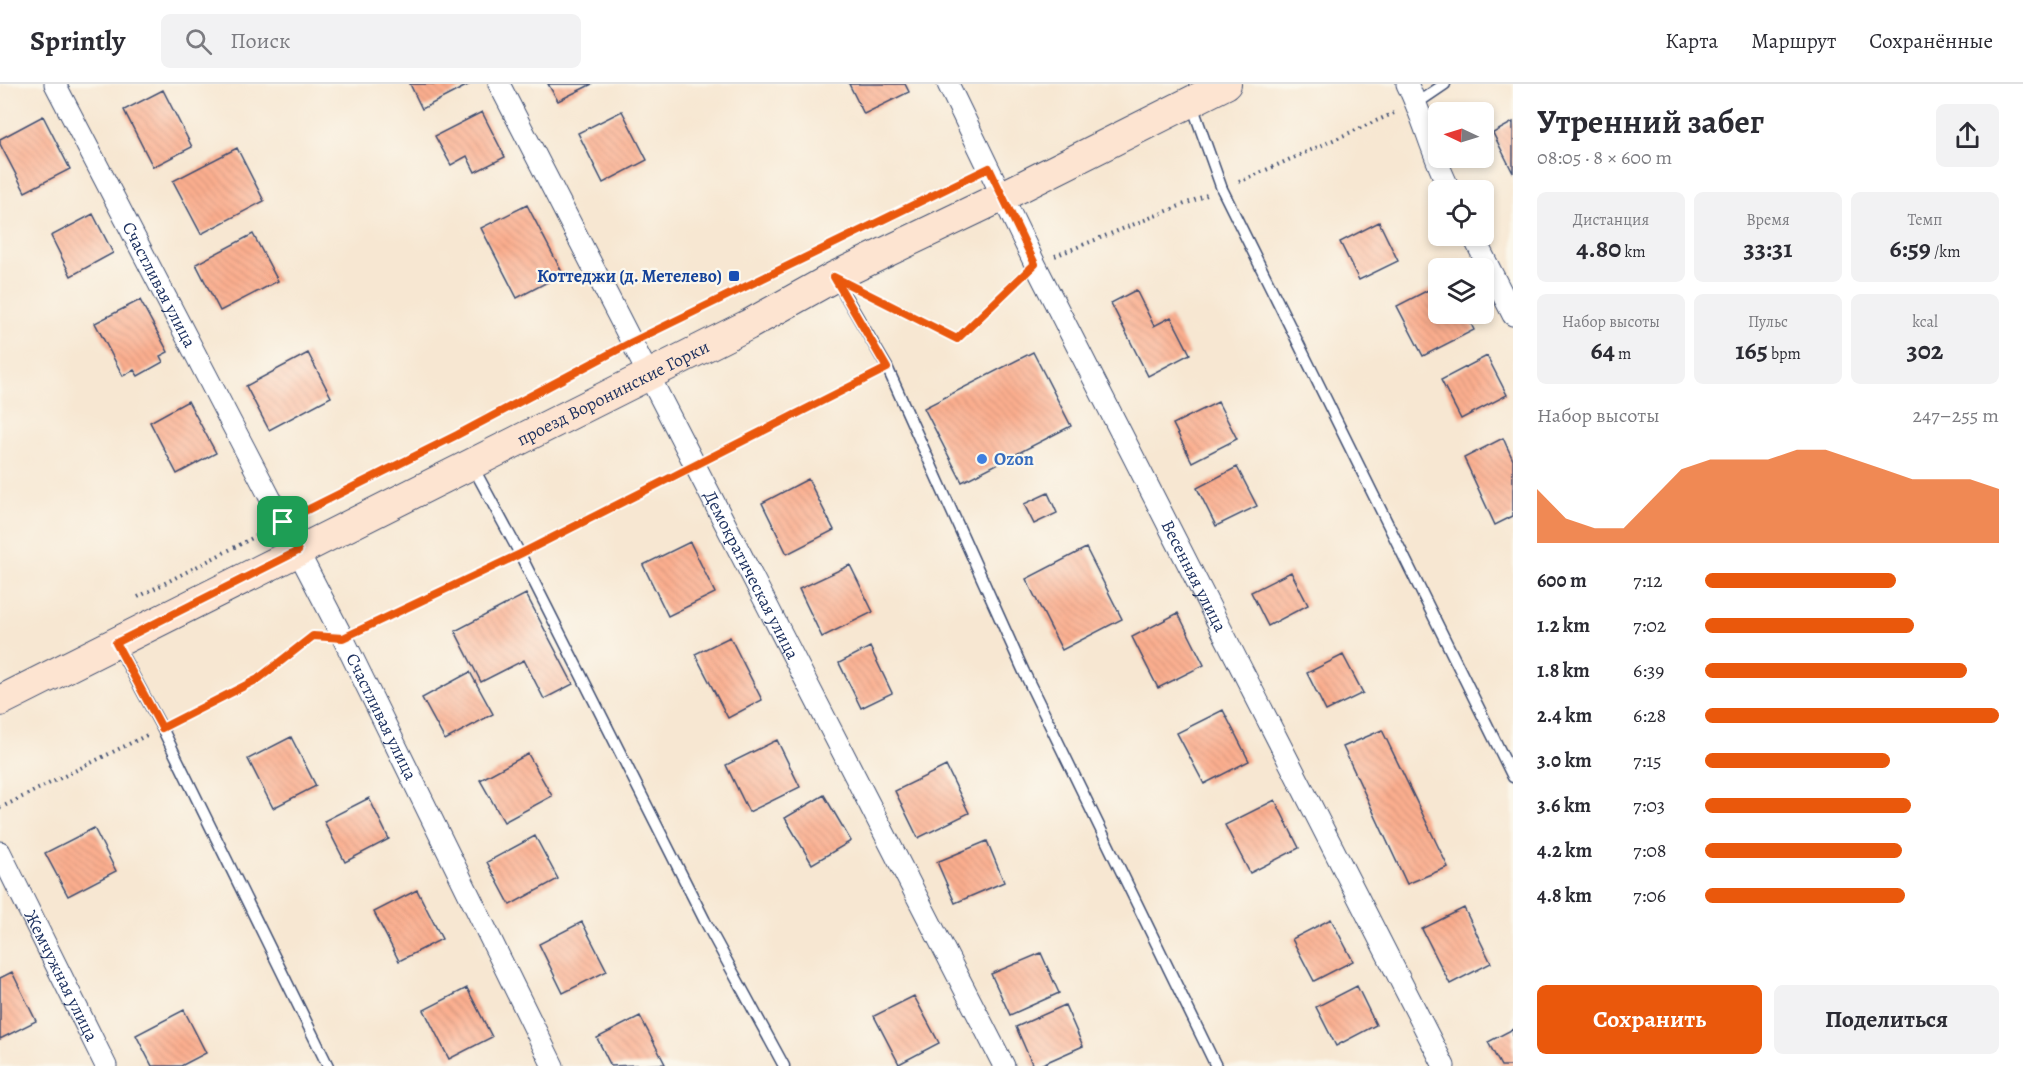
<!DOCTYPE html>
<html lang="ru">
<meta charset="utf-8">
<style>
:root{--surface:#fff;--page:#f2f2f3;--text:#2b2b33;--muted:#7c7c81;--line:#e1e1e2;--accent:#ea580c}
body{margin:0;font-family:Alegreya,serif;background:var(--page);color:var(--text);height:100vh;display:flex;flex-direction:column;font-size:22px;white-space:nowrap}
*{box-sizing:border-box;margin:0}
p{font-size:20px;color:var(--muted)}
.icon{flex:none;width:33px;height:33px;fill:none;stroke:currentColor;stroke-width:2;stroke-linecap:round;stroke-linejoin:round}
.map{position:relative;flex:1;overflow:hidden}
.sheet{display:flex;flex-direction:column;background:var(--surface);width:510px}
.sheet>*{flex:none}
.needle{width:39px;rotate:274deg}
.controls{position:absolute;left:1428px;top:18px;display:grid;gap:12px}
.controls a{display:grid;place-items:center;width:66px;height:66px;border-radius:9px;background:var(--surface);box-shadow:0 3px 9px #0003;font-size:30px}
.pin{position:absolute;display:grid;place-items:center;width:51px;height:51px;color:#fff;margin:-26px;border-radius:12px;box-shadow:0 3px 9px #0006}
.round{display:grid;place-items:center;flex:none;width:63px;height:63px;border-radius:9px;background:var(--page)}
.overview{display:flex;align-items:center;justify-content:space-between;height:102px;padding:0 24px}
h1{font-size:33px;font-weight:700;line-height:45px}
.metrics{display:grid;grid-template-columns:repeat(3,1fr);gap:9px;height:102px;padding:6px 24px}
.metrics div{display:grid;align-content:center;border-radius:9px;background:var(--page);text-align:center}
.metrics b{font-size:26px;font-weight:700}
.metrics small{font-size:16px;font-weight:400}
.metrics p{font-size:16px}
.chart{height:168px;padding:12px 24px}
.chart p{display:flex;justify-content:space-between}
.chart svg{width:100%;height:108px;margin-top:6px;fill:var(--accent);opacity:.7}
.action{display:flex;gap:12px;margin-top:auto;padding:12px 24px}
.action a{flex:1;height:69px;border-radius:9px;background:var(--accent);color:#fff;font-size:24px;font-weight:700;line-height:69px;text-align:center}
.action a+a{background:var(--page);color:var(--text)}
ul{padding:0 24px;list-style:none;font-size:20px}
li{display:grid;grid-template-columns:96px 72px 1fr;align-items:center;height:45px}
li i{height:15px;border-radius:8px;background:var(--accent)}
header{display:flex;align-items:center;gap:36px;box-sizing:border-box;height:84px;padding:0 30px;background:var(--surface);border-bottom:2px solid var(--line)}
header strong{font-size:28px}
nav{display:flex;gap:33px;margin-inline-start:auto;font-size:21px}
.search{width:420px;height:54px;background:var(--page);display:flex;align-items:center;gap:15px;box-sizing:border-box;padding:0 21px;border-radius:9px;color:var(--muted);font-size:22px}
main{display:flex;flex:1;min-height:0}
.map>svg:first-child{display:block}
.building{fill:url(#building-back-hatch)}
.lines{fill:none;stroke-linecap:round;stroke-linejoin:round}
.lane-casing{stroke:#3c4b6f;stroke-width:13}
.street-casing{stroke:#3c4b6f;stroke-width:23}
.secondary-casing{stroke:#3c4b6f;stroke-width:32}
.path{stroke:#3c4b6f;stroke-width:4;stroke-dasharray:1.5 4.5;stroke-linecap:butt}
.lane{stroke:#fff;stroke-width:10}
.street{stroke:#fff;stroke-width:21}
.secondary{stroke:#fde4d1;stroke-width:30}
.route-casing{stroke:#fff;stroke-width:12}
.route{stroke:#ea580c;stroke-width:8}
.transit-dot{fill:#1a4fb4;stroke:#fbf7ec;stroke-width:2}
.shop-dot{fill:#3f7fe0;stroke:#fbf7ec;stroke-width:2}
.labels{text-anchor:middle;stroke-width:4.5;stroke-linejoin:round;paint-order:stroke}
.transit-label{font-size:18px;font-weight:bold;fill:#164399;stroke:#fbf7ec;text-anchor:end}
.street-label{font-size:18px;fill:#1b2f5e;stroke:#fbf7ec}
.shop-label{font-size:18px;font-weight:bold;fill:#366cbe;stroke:#fbf7ec;text-anchor:start}
</style>
<header>
<strong>Sprintly</strong>
<div class="search"><svg class="icon" aria-label="search" viewBox="0 0 24 24"><circle cx="10" cy="10" r="6"/><path d="M15 15l6 6"/></svg>Поиск</div>
<nav><a>Карта</a><a>Маршрут</a><a>Сохранённые</a></nav>
</header>
<main>
<div class="map">
<svg width="1513" height="982" viewBox="0 0 1513 982">
<defs>
<pattern id="building-back-hatch" width="6" height="6" patternUnits="userSpaceOnUse" patternTransform="scale(1.5)"><rect width="6" height="6" fill="#fbae8e"/><path d="M-1 5l2 2M0 0l6 6M5-1l2 2" fill="none" stroke="#d7967d"/></pattern>
</defs>
<rect width="100%" height="100%" fill="#fbf7ec"/>
<filter id="ink" filterUnits="userSpaceOnUse"><feTurbulence type="fractalNoise" baseFrequency=".0167" numOctaves="2"/><feDisplacementMap in="SourceGraphic" scale="12" xChannelSelector="R" yChannelSelector="G"/><feConvolveMatrix kernelMatrix="1 2 1 2 8 2 1 2 1" color-interpolation-filters="sRGB"/></filter>
<filter id="wash" filterUnits="userSpaceOnUse"><feTurbulence type="fractalNoise" baseFrequency=".008" numOctaves="4" result="noise"/><feDisplacementMap in="SourceGraphic" scale="24" xChannelSelector="R" yChannelSelector="G"/><feGaussianBlur stdDeviation="1.35" result="paint"/><feColorMatrix in="noise" values="0 0 0 0 0 0 0 0 0 0 0 0 0 0 0 0 0 1.4 0 .05"/><feComposite in="paint" operator="in"/></filter>
<g filter="url(#wash)">
<rect width="100%" height="100%" fill="#f7e7d2"/>
<g id="blocks">
<path class="building" d="M410 0H470L422 25Z
M548 0H592L558 17Z
M849 0H905L909 8 864 30Z
M163 6 192 63 153 83 124 26Z
M622 27 647 76 603 99 578 49Z
M482 28 505 73 475 88 467 72 451 81 435 52Z
M43 32 70 85 25 108 0 60V55Z
M1513 38V89L1493 49Z
M237 64 264 117 201 150 173 97Z
M527 121 563 190 517 214 481 144Z
M93 130 113 169 71 192 51 152Z
M1379 138 1398 177 1359 196 1340 158Z
M253 150 278 197 220 227 196 180Z
M1438 201V230H1466L1474 246 1423 272 1397 222Z
M1136 206 1154 242 1171 233 1190 270 1148 292 1111 219Z
M140 216 168 268 160 272 163 278 138 292 134 286 123 292 95 239Z
M1033 268 1071 342 962 398 924 324Z
M308 269 331 313 269 346 246 302Z
M1487 272 1507 311 1461 335 1441 296Z
M188 317 216 369 177 390 150 338Z
M1218 318 1237 355 1192 378 1173 340Z
M1503 354 1513 376V432L1495 441 1464 374Z
M1237 383 1257 422 1216 442 1197 404Z
M808 395 834 446 787 470 762 419Z
M1048 409 1057 429 1034 440 1024 420Z
M690 458 715 509 668 532 643 481Z
M1086 464 1122 535 1062 566 1026 495Z
M850 481 873 528 822 553 799 505Z
M1291 488 1308 521 1268 542 1251 508Z
M526 510 573 600 544 615 524 576 481 598 455 547Z
M1178 529 1204 581 1158 604 1132 553Z
M730 553 762 616 728 634 695 570Z
M870 563 892 609 861 624 839 579Z
M1343 571 1363 609 1326 627 1307 589Z
M470 588 493 630 445 656 422 614Z
M1223 626 1249 677 1204 700 1177 649Z
M1382 646 1448 783 1407 800 1343 663Z
M291 653 316 702 273 724 248 675Z
M777 656 800 703 749 728 726 681Z
M528 670 552 712 504 738 480 696Z
M946 682 969 729 918 754 895 707Z
M824 711 851 757 812 780 785 734Z
M369 714 389 755 345 778 324 737Z
M1275 716 1299 764 1250 789 1225 741Z
M94 744 116 787 68 812 45 769Z
M535 752 558 795 510 821 487 778Z
M987 757 1004 798 955 819 937 778Z
M417 806 442 855 399 877 374 828Z
M1464 824 1491 879 1450 900 1422 845Z
M1331 835 1353 877 1314 897 1292 855Z
M582 838 607 887 563 909 539 860Z
M1041 869 1059 909 1010 931 991 890Z
M12 888 36 937 0 955V894Z
M1357 902 1376 941 1336 962 1316 923Z
M467 904 492 953 449 975 424 926Z
M914 912 939 959 899 980 874 932Z
M1065 921 1083 962 1038 982H1033L1016 943Z
M184 926 206 969 181 982H152L136 951Z
M640 932 665 980 611 982 597 954Z
M1513 945V982H1501L1488 958Z"/>
</g>
</g>
<g filter="url(#ink)">
<use href="#blocks" fill-opacity="0" stroke="#3c4b6f" stroke-width="1.5"/>
<g class="lines">
<g class="lane-casing">
<path id="lane" d="M1417 19 1445 0
M1192 21 1222 105 1513 693
M835 194 887 283 1024 588 1216 982
M473 383 520 470 705 837 784 982
M117 561 162 644 328 982"/>
</g>
<g class="street-casing">
<g id="street">
<path id="s1" d="M55 0 343 554 553 982"/>
<path id="s2" d="M499 0 1004 982"/>
<path id="s3" d="M948 0 1035 180 1444 982"/>
<path d="M1407 0C1424 34 1432 72 1450 106"/>
<path d="M1473 152 1513 231"/>
<path id="s4" d="M0 768 106 982"/>
</g>
</g>
<g class="secondary-casing">
<g id="secondary">
<path id="s5" d="M0 617 748 241 834 193 1003 112 1226 0"/>
</g>
</g>
<path class="path" d="M1239 98 1394 29
M901 127 969 93
M1055 172 1207 111
M867 210 957 255 1017 197
M653 248 813 170
M714 372 873 291
M303 427 457 351 611 269
M534 462 675 391
M138 513 262 449
M364 544 504 477
M178 635 258 595 313 552H317
M0 724 147 651"/>
<use href="#lane" class="lane"/>
<use href="#street" class="street"/>
<use href="#secondary" class="secondary"/>
</g>
</g>
<g class="lines" filter="url(#ink)">
<g class="route-casing">
<path id="route" d="M989 84 1035 180 957 255 834 193 887 284 520 470 343 554 313 552 258 595 162 644 116 559 298 467 283 438 457 351 632 258Z"/>
</g>
<use href="#route" class="route"/>
</g>
<rect class="transit-dot" x="728" y="186" width="12" height="12" rx="3"/>
<circle class="shop-dot" cx="982" cy="375" r="6"/>
<g class="labels">
<g class="transit-label">
<text x="722" y="198">Коттеджи (д. Метелево)</text>
</g>
<g class="street-label">
<text dy="6" stroke="none"><textPath href="#s1" startOffset="226">Счастливая улица</textPath></text>
<text dy="6" stroke="none"><textPath href="#s5" startOffset="686">проезд Воронинские Горки</textPath></text>
<text dy="6" stroke="none"><textPath href="#s2" startOffset="552">Демократическая улица</textPath></text>
<text dy="6" stroke="none"><textPath href="#s3" startOffset="550">Весенняя улица</textPath></text>
<text dy="6" stroke="none"><textPath href="#s1" startOffset="712">Счастливая улица</textPath></text>
<text dy="6" stroke="none"><textPath href="#s4" startOffset="138">Жемчужная улица</textPath></text>
</g>
<g class="shop-label">
<text x="994" y="381">Ozon</text>
</g>
</g>
</svg>
<div class="controls">
<a><svg class="needle" viewBox="-14 -14 28 28"><path d="M0-13l5 13h-10z" fill="#e53935"/><path d="M0 13l5-13h-10z" fill="#7c7c81"/></svg></a>
<a><svg class="icon" aria-label="locate" viewBox="0 0 24 24"><circle cx="12" cy="12" r="6"/><path d="M12 2v4M12 18v4M2 12h4M18 12h4"/></svg></a>
<a><svg class="icon" aria-label="layers" viewBox="0 0 24 24"><path d="M12 4l9 5-9 5-9-5zM3 14l9 5 9-5"/></svg></a>
</div>
<div class="pin" style="left:283px;top:438px;background:#1e9e55"><svg class="icon" aria-label="arrive" viewBox="0 0 24 24"><path d="M6 21V4h12l-3 4 3 4H6"/></svg></div>
</div>
<section class="sheet">
<div class="overview"><div><h1>Утренний забег</h1><p>08:05 · 8 × 600 m</p></div><a class="round"><svg class="icon" aria-label="share" viewBox="0 0 24 24"><path d="M12 15V3M7 8l5-5 5 5M5 13v7h14v-7"/></svg></a></div>
<div class="metrics">
<div><p>Дистанция</p><b>4.80<small> km</small></b></div>
<div><p>Время</p><b>33:31</b></div>
<div><p>Темп</p><b>6:59<small> /km</small></b></div>
</div>
<div class="metrics">
<div><p>Набор высоты</p><b>64<small> m</small></b></div>
<div><p>Пульс</p><b>165<small> bpm</small></b></div>
<div><p>kcal</p><b>302</b></div>
</div>
<div class="chart"><p><span>Набор высоты</span>247–255 m</p>
<svg viewBox="0 0 160 44" preserveAspectRatio="none"><path d="M0 44V22L10 34L20 38L30 38L40 26L50 14L60 10L70 10L80 10L90 6L100 6L110 10L120 14L130 18L140 18L150 18L160 22V44z"/></svg>
</div>
<ul>
<li><b>600 m</b>7:12<i style="width:65%"></i></li>
<li><b>1.2 km</b>7:02<i style="width:71%"></i></li>
<li><b>1.8 km</b>6:39<i style="width:89%"></i></li>
<li><b>2.4 km</b>6:28<i style="width:100%"></i></li>
<li><b>3.0 km</b>7:15<i style="width:63%"></i></li>
<li><b>3.6 km</b>7:03<i style="width:70%"></i></li>
<li><b>4.2 km</b>7:08<i style="width:67%"></i></li>
<li><b>4.8 km</b>7:06<i style="width:68%"></i></li>
</ul>
<div class="action"><a>Сохранить</a><a>Поделиться</a></div>
</section>
</main>
